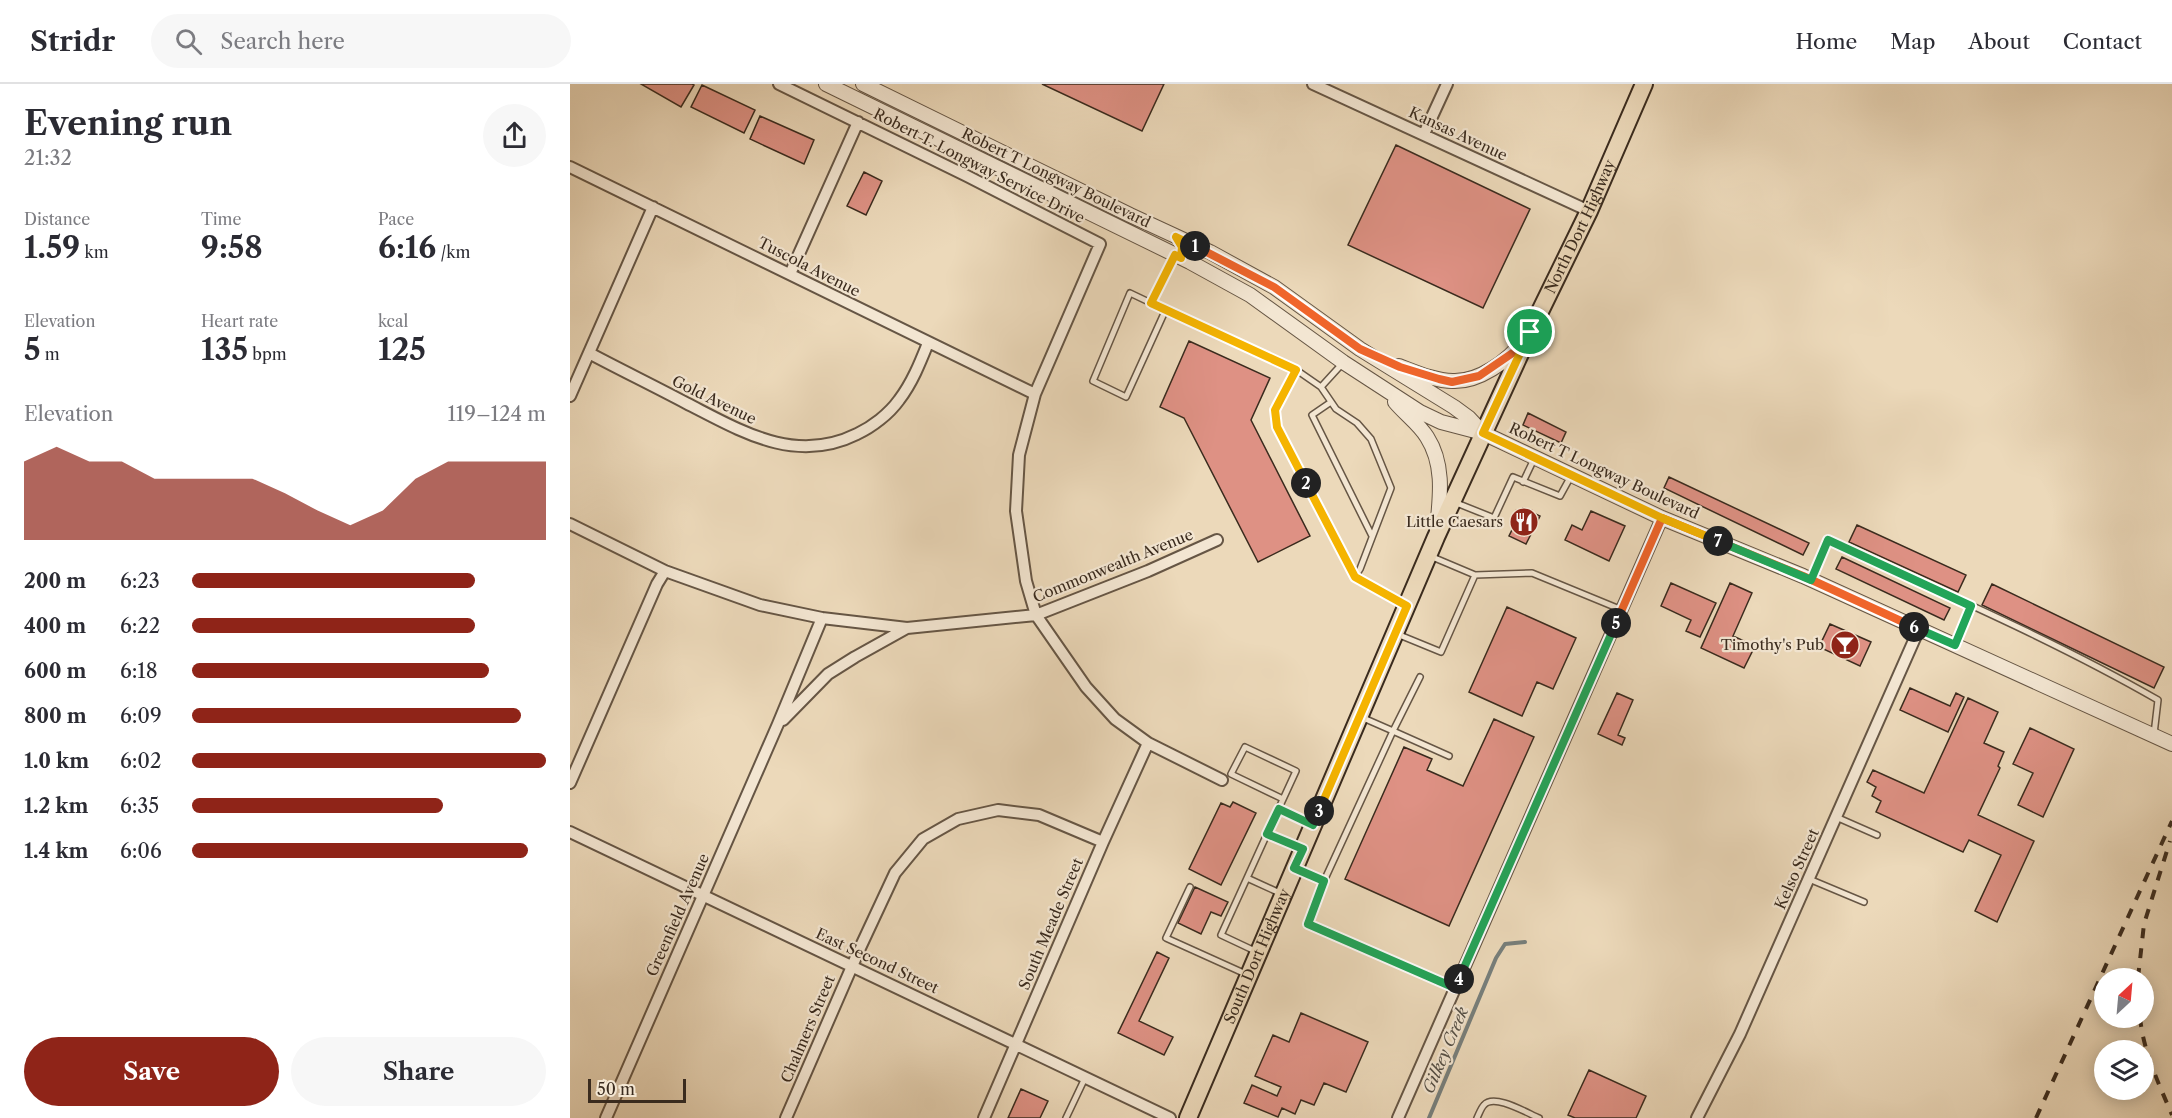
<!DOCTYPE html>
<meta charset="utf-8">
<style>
:root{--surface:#fff;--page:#f7f7f7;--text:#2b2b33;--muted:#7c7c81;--line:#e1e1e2;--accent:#8f2418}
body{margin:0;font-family:"Libre Caslon Text",serif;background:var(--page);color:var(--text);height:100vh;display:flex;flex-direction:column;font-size:22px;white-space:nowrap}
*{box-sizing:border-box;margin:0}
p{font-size:20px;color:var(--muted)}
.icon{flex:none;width:33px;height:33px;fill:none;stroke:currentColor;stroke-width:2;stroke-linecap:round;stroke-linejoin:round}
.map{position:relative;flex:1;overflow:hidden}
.drawer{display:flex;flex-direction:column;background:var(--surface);width:570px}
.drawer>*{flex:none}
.needle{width:39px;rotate:26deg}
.fabs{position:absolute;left:1524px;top:884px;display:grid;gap:12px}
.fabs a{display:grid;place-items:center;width:60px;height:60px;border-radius:50%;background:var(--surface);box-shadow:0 3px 15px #0003;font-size:30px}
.scale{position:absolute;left:18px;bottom:15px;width:98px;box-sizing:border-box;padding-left:6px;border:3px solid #3a2b1e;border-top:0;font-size:16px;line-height:21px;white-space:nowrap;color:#3a2b1e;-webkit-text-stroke:4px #f3e6d2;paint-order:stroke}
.pin{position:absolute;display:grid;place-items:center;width:51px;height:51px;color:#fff;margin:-26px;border:3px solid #fff;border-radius:50%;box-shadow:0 2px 6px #0007}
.km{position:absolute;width:30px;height:30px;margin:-15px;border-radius:50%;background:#222;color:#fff;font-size:16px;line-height:30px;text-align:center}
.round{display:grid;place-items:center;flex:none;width:63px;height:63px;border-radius:32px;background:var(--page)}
.summary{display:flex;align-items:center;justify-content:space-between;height:102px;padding:0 24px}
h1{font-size:33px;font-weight:700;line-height:45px}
.stats{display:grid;grid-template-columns:repeat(3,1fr);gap:9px;height:102px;padding:6px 24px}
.stats div{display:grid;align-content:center}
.stats b{font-size:30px;font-weight:700}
.stats small{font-size:16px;font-weight:400}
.stats p{font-size:16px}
.chart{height:168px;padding:12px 24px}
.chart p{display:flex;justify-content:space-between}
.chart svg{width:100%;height:108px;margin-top:6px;fill:var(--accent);opacity:.7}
.cta{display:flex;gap:12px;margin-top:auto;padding:12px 24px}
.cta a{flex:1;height:69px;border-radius:36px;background:var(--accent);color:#fff;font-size:24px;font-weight:700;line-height:69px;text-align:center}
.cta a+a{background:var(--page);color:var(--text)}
ul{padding:0 24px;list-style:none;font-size:20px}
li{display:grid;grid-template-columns:96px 72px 1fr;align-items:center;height:45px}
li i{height:15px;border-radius:8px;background:var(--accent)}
header{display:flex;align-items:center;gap:36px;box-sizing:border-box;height:84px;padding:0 30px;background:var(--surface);border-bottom:2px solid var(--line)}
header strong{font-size:28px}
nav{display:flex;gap:33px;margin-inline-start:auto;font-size:21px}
.search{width:420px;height:54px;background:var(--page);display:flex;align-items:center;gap:15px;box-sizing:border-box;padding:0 21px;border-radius:33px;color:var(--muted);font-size:22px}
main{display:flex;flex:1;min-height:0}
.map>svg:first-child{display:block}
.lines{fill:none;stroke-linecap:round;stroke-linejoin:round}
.stream{stroke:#777f7c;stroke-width:4}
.building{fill:#de9184;stroke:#3a2b1e;stroke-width:1.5}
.service-casing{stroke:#665645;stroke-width:8}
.minor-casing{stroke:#665645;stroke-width:14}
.tertiary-casing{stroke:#665645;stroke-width:16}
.primary-casing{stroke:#3a2b1e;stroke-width:20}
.service{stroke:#f3e6d2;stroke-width:5}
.minor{stroke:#f3e6d2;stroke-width:10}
.tertiary{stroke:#f3e6d2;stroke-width:14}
.primary{stroke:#ecd9ba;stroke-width:16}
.rail{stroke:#3a2b1e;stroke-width:4;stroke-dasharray:10 10;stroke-linecap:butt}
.split-1-casing{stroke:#fff;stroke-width:12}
.split-2-casing{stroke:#fff;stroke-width:12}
.split-3-casing{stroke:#fff;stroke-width:12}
.split-4-casing{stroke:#fff;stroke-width:12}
.split-5-casing{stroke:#fff;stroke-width:12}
.split-6-casing{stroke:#fff;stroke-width:12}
.split-7-casing{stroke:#fff;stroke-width:12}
.split-8-casing{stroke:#fff;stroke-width:12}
.split-1{stroke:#f0652b;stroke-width:8}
.split-2{stroke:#f5b400;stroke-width:8}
.split-3{stroke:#f5b400;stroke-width:8}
.split-4{stroke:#22a559;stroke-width:8}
.split-5{stroke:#22a559;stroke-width:8}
.split-6{stroke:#f0652b;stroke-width:8}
.split-7{stroke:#22a559;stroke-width:8}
.split-8{stroke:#f5b400;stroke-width:8}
.labels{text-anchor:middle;stroke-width:4.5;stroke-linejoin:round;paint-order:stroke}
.street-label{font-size:15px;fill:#3a2b1e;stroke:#f3e6d2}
.poi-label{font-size:15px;fill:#3a2b1e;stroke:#f3e6d2;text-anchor:end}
.water-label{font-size:16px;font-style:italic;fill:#534e45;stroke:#f3e6d2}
</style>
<header>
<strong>Stridr</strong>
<div class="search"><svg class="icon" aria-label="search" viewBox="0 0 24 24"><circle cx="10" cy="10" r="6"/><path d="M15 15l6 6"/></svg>Search here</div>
<nav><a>Home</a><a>Map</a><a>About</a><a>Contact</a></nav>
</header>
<main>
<section class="drawer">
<div class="summary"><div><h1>Evening run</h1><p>21:32</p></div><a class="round"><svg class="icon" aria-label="share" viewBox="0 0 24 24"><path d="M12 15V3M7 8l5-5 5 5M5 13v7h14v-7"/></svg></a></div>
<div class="stats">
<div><p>Distance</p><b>1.59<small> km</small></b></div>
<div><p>Time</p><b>9:58</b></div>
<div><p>Pace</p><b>6:16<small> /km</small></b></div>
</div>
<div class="stats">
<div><p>Elevation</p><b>5<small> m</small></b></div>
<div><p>Heart rate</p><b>135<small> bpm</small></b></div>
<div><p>kcal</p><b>125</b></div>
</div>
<div class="chart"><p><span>Elevation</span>119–124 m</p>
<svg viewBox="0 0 160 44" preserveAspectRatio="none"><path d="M0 44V12L10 6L20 12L30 12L40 19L50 19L60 19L70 19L80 25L90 32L100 38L110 32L120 19L130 12L140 12L150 12L160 12V44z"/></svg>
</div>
<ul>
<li><b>200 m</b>6:23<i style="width:80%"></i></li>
<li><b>400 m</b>6:22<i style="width:80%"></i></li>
<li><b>600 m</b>6:18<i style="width:84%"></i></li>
<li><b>800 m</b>6:09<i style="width:93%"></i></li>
<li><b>1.0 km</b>6:02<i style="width:100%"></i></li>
<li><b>1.2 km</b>6:35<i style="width:71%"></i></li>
<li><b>1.4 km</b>6:06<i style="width:95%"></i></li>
</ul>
<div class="cta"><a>Save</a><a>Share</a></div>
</section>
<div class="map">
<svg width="1602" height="1034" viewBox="0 0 1602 1034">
<rect width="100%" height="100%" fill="#ecd9ba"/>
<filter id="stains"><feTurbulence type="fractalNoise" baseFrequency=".00333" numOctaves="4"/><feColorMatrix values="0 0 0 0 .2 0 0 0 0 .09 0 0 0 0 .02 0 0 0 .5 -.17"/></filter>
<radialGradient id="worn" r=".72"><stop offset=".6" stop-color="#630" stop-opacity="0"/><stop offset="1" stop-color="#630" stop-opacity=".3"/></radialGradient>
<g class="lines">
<path class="stream" d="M859 1034 926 874 935 860 955 858"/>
</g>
<path class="building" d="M71 0H122L124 1 111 23Z
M472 0H594L572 47Z
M132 1 185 26 174 49 121 23Z
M190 32 244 56 234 80 180 55Z
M826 61 960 125 913 224 778 161Z
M294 88 312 97 296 131 277 122Z
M619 257 700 294 681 336 740 452 688 478 614 334 590 323Z
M958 329 996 348 991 359 953 341Z
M1099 393 1239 459 1233 471 1094 404Z
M953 424 970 432 956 460 939 452Z
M1021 427 1055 442 1039 477 995 456 1002 441 1012 446Z
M1287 441 1396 491 1388 508 1279 458Z
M1272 473 1380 524 1374 536 1266 485Z
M1101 499 1146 519 1130 553 1116 547 1121 536 1091 522Z
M1160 499 1182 509 1163 552 1185 562 1174 584 1131 564Z
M1422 500 1594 583 1584 604 1412 521Z
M937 523 1006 554 983 605 967 598 952 632 899 608Z
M1260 540 1301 558 1290 582 1249 563Z
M1340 604 1380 622 1386 609 1394 613 1378 648 1330 626Z
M1047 609 1063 616 1048 651 1055 654 1052 661 1028 650Z
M1398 614 1428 628 1414 659 1434 668 1428 682 1430 684 1408 731 1464 757 1427 838 1405 827 1431 771 1399 756 1393 768 1306 728 1311 717 1302 712 1306 703 1297 698 1303 686 1354 709Z
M924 635 964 653 879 842 775 795 834 663 862 675 857 686 893 702Z
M1460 644 1504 665 1473 733 1448 721 1463 689 1443 680Z
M663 718 686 729 651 801 619 785 651 719 660 723Z
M625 803 658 818 651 832 641 828 631 850 608 839Z
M587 868 599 874 569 937 603 953 594 971 548 949Z
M731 929 798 958 776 1008 754 999 744 1021 731 1016 725 1030 712 1024 708 1033 674 1019 682 1001 707 1012 711 1003 685 992 703 951 719 958Z
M1019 986 1076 1012 1066 1034H1005L998 1031Z
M451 1005 478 1017 470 1034H438Z"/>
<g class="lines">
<g class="service-casing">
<path id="service" d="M604 173 581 219 725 285 751 303 766 325 787 339 801 355 821 404 790 485 785 493 836 521
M581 219 560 209 523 297 556 313 596 225
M726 286 705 326 707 343 785 493
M751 303 772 280
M761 318 742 331 802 452
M953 398 964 375
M884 418 924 434 943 393 990 412 1001 392
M905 491 962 489 1052 526
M1241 495 1258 456C1369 507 1482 555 1588 616L1584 650
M827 550 871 568 905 491 860 472
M1385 560 1401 522
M850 593 823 647 879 672
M709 725 740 739
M1266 733 1307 751
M697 750 726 687 675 663 661 690 713 715
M726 785 754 797 738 840 885 904
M677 794 651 851 685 867
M1239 795 1294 818
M754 797 823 647 791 633
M620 803 596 854 678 891
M712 810 677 794 697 750 731 764
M496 1034 515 994
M907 1034C909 1030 911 1024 914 1021 924 1009 957 1029 969 1034"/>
</g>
<g class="minor-casing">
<path id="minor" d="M209 0 397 92 530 160 465 310 449 371 446 427 456 497 466 531 516 603 545 635 578 659 652 696
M743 0 1019 127
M854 50 877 0
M0 83 465 310
M220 190 288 38
M19 269C51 286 84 302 116 319 171 347 225 381 287 350 302 343 319 330 329 316 342 299 350 279 358 259
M0 312 83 123
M0 440 95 487 190 521 252 534 337 544 466 531 578 487 647 456
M213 636 258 590 285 573 337 544
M0 699 87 500 95 487
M0 748 600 1034
M36 1034 208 640 252 534
M216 1034 290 864 325 789 353 755 388 735 428 726 469 731 533 758
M414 1034 533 758 578 659
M828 1034 1092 434
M1127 1034 1170 950 1349 545"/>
</g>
<g class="tertiary-casing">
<path id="tertiary" d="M256 0 620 178 680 211 773 278 850 328 871 338 913 349 1092 434 1233 492 1602 660
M293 0 560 131 640 168 704 203 790 265 884 323 899 334 913 349
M829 282C845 288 865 297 883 297 909 298 938 277 953 257
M825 318C835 330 849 340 857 353 875 381 870 414 867 445"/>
</g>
<g class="primary-casing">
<g id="primary">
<path id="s1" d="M618 1034 866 453 960 248 1019 127 1074 0"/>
</g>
</g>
<use href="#service" class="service"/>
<use href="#minor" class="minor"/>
<use href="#tertiary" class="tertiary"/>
<use href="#primary" class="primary"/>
<path class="rail" d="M1568 894 1574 840 1600 757
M1570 933C1573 967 1589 1000 1602 1031
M1466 1034 1602 737"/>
</g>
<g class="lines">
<g class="split-1-casing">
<path id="split-1" d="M625 162 704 203 790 265 830 283 869 295 882 298 909 292 944 268 960 248"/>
</g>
<g class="split-2-casing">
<path id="split-2" d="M625 162 606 153 612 163 611 174 605 171 581 219 726 286 705 326 707 343 736 399"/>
</g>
<g class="split-3-casing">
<path id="split-3" d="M736 399 785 493 837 522 749 727"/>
</g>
<g class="split-4-casing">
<path id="split-4" d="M749 727 743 741 709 725 697 750 733 765 724 784 754 797 738 840 885 904 889 895"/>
</g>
<g class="split-5-casing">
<path id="split-5" d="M889 895 1046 539"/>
</g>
<g class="split-6-casing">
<path id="split-6" d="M1046 539 1092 434 1233 492 1344 543"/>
</g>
<g class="split-7-casing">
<path id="split-7" d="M1148 457 1241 496 1258 456 1401 522 1385 561 1344 543"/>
</g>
<g class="split-8-casing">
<path id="split-8" d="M960 248 913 349 1092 434 1148 457"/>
</g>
<use href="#split-1" class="split-1"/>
<use href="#split-2" class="split-2"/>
<use href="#split-3" class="split-3"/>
<use href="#split-4" class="split-4"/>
<use href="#split-5" class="split-5"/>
<use href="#split-6" class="split-6"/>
<use href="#split-7" class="split-7"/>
<use href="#split-8" class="split-8"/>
</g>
<defs>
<g id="restaurant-disc" transform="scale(1.5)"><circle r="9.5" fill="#8f2418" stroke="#f3e6d2"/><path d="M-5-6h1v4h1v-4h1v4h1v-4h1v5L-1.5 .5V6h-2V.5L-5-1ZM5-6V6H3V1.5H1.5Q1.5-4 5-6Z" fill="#fff"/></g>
<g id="bar-disc" transform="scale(1.5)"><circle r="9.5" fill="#8f2418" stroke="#f3e6d2"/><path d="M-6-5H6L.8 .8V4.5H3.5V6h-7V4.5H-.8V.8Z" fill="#fff"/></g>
</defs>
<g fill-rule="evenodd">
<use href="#restaurant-disc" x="954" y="438"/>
<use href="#bar-disc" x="1275" y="561"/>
</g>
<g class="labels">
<g class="street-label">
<text transform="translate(888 50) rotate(25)" y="5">Kansas Avenue</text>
<text transform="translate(409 82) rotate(27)" y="5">Robert T. Longway Service Drive</text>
<text transform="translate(486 94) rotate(26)" y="5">Robert T Longway Boulevard</text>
<text dy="5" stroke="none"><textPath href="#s1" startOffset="974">North Dort Highway</textPath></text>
<text transform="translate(239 183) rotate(27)" y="5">Tuscola Avenue</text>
<text transform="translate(144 316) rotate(26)" y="5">Gold Avenue</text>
<text transform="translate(1034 387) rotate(25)" y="5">Robert T Longway Boulevard</text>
<text transform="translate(543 482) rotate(-22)" y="5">Commonwealth Avenue</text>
<text transform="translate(1227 785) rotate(-66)" y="5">Kelso Street</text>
<text transform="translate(108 831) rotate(-66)" y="5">Greenfield Avenue</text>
<text transform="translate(481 840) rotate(-67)" y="5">South Meade Street</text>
<text dy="5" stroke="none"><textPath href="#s1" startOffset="176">South Dort Highway</textPath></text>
<text transform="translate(307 877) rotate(25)" y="5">East Second Street</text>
<text transform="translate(238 945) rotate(-67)" y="5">Chalmers Street</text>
</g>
<g class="poi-label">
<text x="933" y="443">Little Caesars</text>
<text x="1254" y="566">Timothy's Pub</text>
</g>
<g class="water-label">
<text transform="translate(875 966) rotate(-67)" y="6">Gilkey Creek</text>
</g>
</g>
<rect width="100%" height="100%" filter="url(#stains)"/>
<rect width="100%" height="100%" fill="url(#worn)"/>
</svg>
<div class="fabs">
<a><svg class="needle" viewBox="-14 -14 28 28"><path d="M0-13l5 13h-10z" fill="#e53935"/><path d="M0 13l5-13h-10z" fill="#7c7c81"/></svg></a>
<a><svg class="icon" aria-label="layers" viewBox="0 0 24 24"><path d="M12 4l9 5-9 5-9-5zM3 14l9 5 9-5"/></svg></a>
</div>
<div class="scale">50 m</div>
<div class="pin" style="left:960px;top:248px;background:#1e9e55"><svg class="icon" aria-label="arrive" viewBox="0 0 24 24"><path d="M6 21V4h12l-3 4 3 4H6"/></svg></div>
<b class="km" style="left:625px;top:162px">1</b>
<b class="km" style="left:736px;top:399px">2</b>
<b class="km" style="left:749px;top:727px">3</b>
<b class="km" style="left:889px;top:895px">4</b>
<b class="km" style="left:1046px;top:539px">5</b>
<b class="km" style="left:1344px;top:543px">6</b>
<b class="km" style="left:1148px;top:457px">7</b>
</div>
</main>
